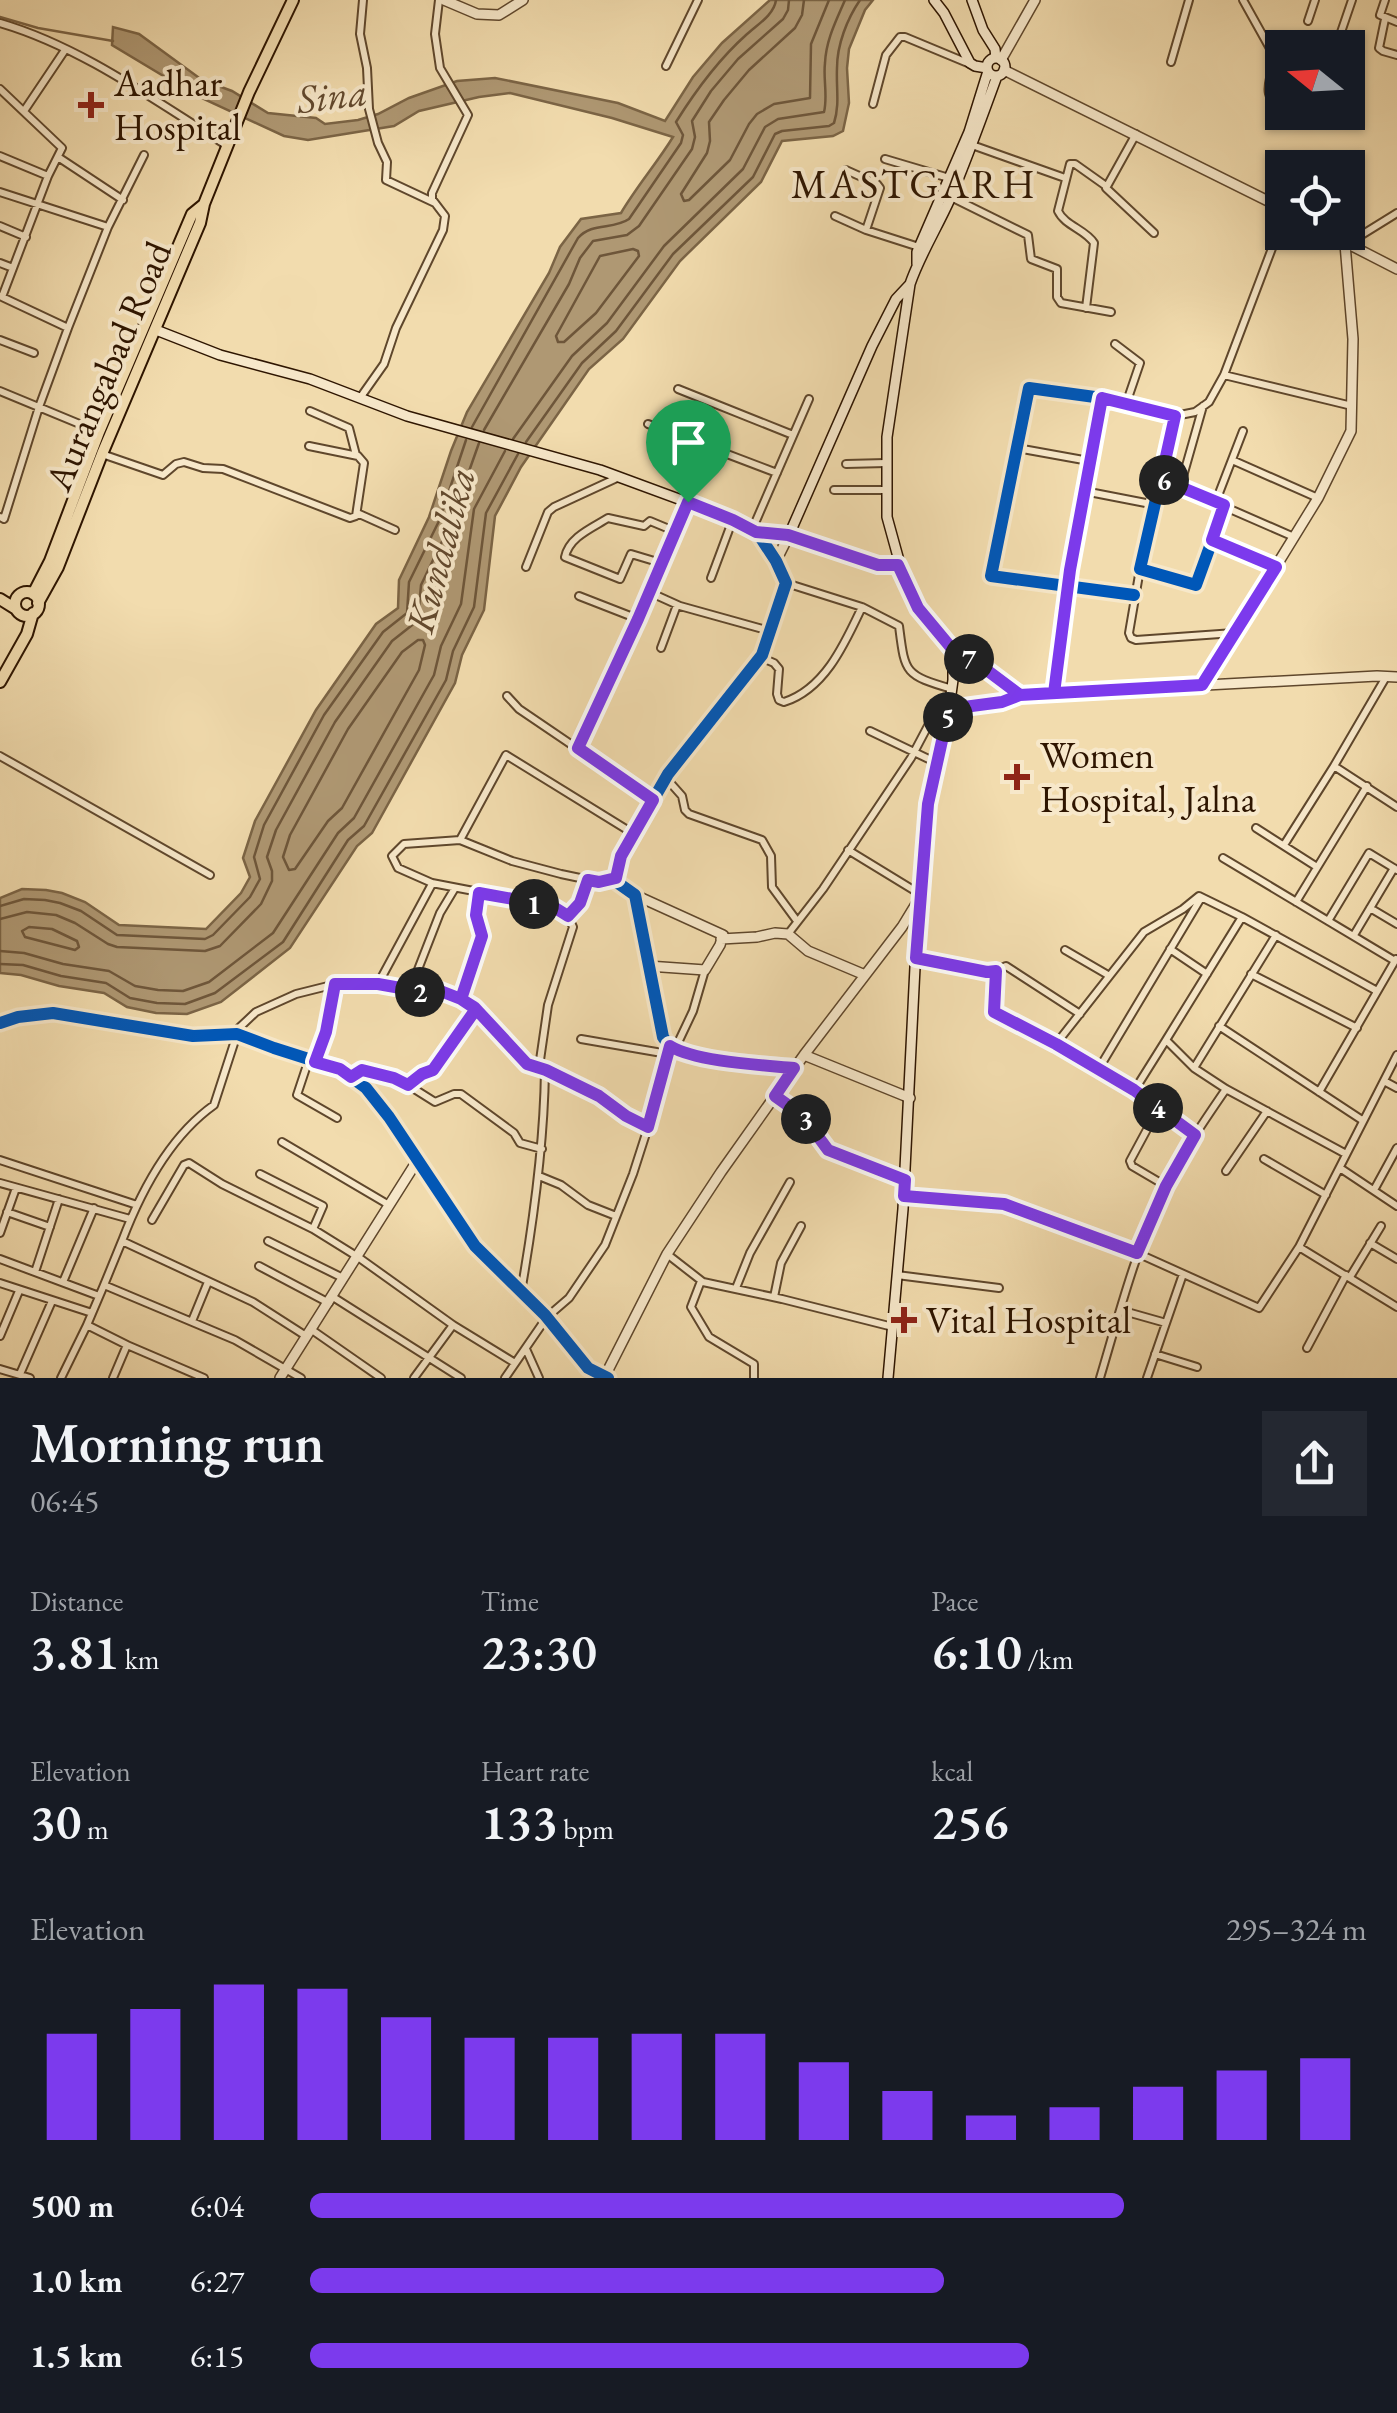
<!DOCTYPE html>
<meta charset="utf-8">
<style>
:root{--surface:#171b24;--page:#242831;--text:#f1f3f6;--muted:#9ea1a6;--accent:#7c3aed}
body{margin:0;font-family:"EB Garamond",serif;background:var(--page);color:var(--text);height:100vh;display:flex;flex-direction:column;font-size:38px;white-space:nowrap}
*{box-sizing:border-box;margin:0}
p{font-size:32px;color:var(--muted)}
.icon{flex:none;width:55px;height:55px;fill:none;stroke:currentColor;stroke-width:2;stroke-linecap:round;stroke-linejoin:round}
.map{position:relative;height:1378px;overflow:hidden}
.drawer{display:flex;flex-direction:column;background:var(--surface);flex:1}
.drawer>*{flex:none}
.needle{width:65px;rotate:288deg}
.buttons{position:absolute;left:1265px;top:30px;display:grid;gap:20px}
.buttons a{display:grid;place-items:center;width:100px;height:100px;border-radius:0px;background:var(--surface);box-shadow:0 2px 8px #0004;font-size:50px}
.pin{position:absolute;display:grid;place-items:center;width:85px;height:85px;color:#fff;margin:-102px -42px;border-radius:50% 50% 50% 0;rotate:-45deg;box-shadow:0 0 10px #0007}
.pin .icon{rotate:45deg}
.km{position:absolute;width:50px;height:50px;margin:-25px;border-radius:50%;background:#222;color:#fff;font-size:28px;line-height:50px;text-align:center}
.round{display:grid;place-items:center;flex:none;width:105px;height:105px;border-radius:0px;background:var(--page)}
.overview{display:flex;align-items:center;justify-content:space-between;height:170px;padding:0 30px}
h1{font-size:55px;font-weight:600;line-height:75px}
.figures{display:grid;grid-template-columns:repeat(3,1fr);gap:15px;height:170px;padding:10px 30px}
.figures div{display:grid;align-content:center}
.figures b{font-size:50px;font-weight:600}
.figures small{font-size:28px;font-weight:400}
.figures p{font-size:28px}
.chart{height:280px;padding:20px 30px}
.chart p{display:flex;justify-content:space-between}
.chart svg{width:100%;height:180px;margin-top:10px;stroke:var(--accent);stroke-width:6}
ul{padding:0 30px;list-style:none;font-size:32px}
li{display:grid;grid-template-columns:160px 120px 1fr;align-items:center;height:75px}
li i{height:25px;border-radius:12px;background:var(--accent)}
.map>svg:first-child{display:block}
.water{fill:#af9873;stroke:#7b6445;stroke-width:2.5}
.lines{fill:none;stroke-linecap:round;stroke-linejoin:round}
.shore{stroke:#6e563a;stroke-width:2.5}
.stream{stroke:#7b6445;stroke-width:2.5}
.minor-casing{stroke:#5f472c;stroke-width:10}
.tertiary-casing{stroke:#5f472c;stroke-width:12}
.secondary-casing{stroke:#2e1500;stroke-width:12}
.primary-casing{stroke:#2e1500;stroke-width:14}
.minor{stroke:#f7e8ca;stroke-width:6}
.tertiary{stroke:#f7e8ca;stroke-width:9}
.secondary{stroke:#f7e8ca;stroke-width:9}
.primary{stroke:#f2dcae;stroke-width:10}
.cycleway-casing{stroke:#f7e8ca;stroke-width:19}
.cycleway{stroke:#0057b8;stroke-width:12}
.route-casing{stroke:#fff;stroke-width:20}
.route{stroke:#7c3aed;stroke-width:12}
.poi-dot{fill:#8f2418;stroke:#f7e8ca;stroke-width:4}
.labels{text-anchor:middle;stroke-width:8;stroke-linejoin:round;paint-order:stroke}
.poi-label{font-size:38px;fill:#2e1500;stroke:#f7e8ca;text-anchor:start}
.street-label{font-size:38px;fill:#2e1500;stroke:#f7e8ca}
.water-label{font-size:40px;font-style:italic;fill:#62492e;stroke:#f7e8ca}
.neighbourhood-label{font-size:40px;letter-spacing:2.5px;fill:#2e1500;stroke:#f7e8ca}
</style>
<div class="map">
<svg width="1397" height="1378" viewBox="0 0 1397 1378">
<rect width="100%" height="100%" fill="#f2dcae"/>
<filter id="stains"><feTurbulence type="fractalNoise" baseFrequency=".002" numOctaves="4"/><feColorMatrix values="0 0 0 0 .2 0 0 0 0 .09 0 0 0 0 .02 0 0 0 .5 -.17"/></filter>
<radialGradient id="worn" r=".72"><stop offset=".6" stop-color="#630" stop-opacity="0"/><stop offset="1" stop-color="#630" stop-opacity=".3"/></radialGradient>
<path class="water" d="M770 0H873L865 10 849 49 847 68 849 103 843 131 833 136 782 141 761 182 680 261 623 339 589 369 521 467 495 516 484 610 462 655 455 683 372 833 357 846 290 948 221 1002 187 1014 156 1013 127 1007 104 993 59 986 21 975 0 973V898L22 889 46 890 62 893 85 902 119 925 206 929 241 893 250 877 243 858 255 821 316 710 376 624 398 608 399 580 429 517 451 451 467 412 549 273 560 247 581 219 621 213C637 186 657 163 673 137L612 118 510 93 479 97 419 111 394 126 308 140 284 136 195 95 112 45 113 27 139 34 202 80 232 91 268 113 316 118 325 124 358 120 378 114 409 98 457 81 495 78 618 103 665 121 693 77 722 43Z"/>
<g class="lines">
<path class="shore" d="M804 0 802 15 795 28 749 70 724 100 709 122 710 141 707 153 681 194 684 201 689 200 730 160 749 124 757 114 774 104 810 98 811 44 829 0
M633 249 638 251 639 256 596 313 564 342H558L556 336 600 256Z
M472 427 578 238C592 222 613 230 629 219L681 143 683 135 676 122C696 90 718 60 746 35 757 25 774 15 776 0
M484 430 569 284 580 258 593 241 627 235 639 226 692 149 695 137 692 121 711 91 738 59 783 19 788 10 789 0
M513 439 572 356 607 323 664 246 743 169 765 127 778 119 824 112C828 96 823 79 825 63 826 40 836 21 845 0
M526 442 582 363 616 331 673 254 753 177 775 134 782 131 829 126 834 123C840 104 836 88 837 68 837 45 847 19 860 0
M418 640H423L425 645 419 670 342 808 328 821 295 869 289 870 283 857 290 835 348 729 402 652Z
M0 906 24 899 45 900 60 903 81 911 117 935 205 939 213 935 250 897 260 879 254 857 264 825 324 715 383 632 407 613 409 582 439 521 466 440
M0 919 27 912 56 915 75 923 108 944 117 947 205 951 220 946 261 904 272 881V871L267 857 276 830 335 722 392 641 411 626 418 619 421 585 450 525 479 443
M29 927 52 929 77 941 79 947 75 950 25 937 22 931Z
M0 951 24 953 63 964 109 971 135 986 158 990 183 991 209 982 273 933 338 833 354 818 434 675 441 646 461 604 474 509 505 451
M0 964 23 965 61 976 106 983 130 998 157 1003 185 1004 215 993 283 942 348 840 364 826 446 680 453 651 474 607 486 513 518 454"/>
<path class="stream" d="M0 17 38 28 113 41"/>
<g class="minor-casing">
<path id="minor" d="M363 0 360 34 367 68 369 109 378 143 387 162 386 180 435 203
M1243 0 1272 52C1276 81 1256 89 1282 111
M1385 0 1380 15 1397 22
M1385 19 1379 48 1383 51 1397 55
M1308 21 1315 0
M0 23C82 47 155 101 226 145
M1338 41 1352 0
M1268 42 1295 40 1310 48
M1171 62 1189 0
M666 66 698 0
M873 104 886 55 900 37H905L970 64
M24 111 65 50
M1284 112 1292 117 1297 112
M1136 134 1106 188 1154 233
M972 145 1065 178
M0 156 48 176
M58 157 123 200
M885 159 949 178
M846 170 877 184 880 188 866 230
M0 192 108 227
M951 197 1028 235 1031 259 1057 269V297L1061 303 1111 312
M835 216 866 230 919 247
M0 226 26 237
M1347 244 1397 213
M0 263 13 268
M0 296 2 297 48 176 62 148 0 89
M2 297 68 328
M1086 308 1094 243C1085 229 1065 226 1058 211L1070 164H1075L1106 186
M0 340 34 353
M1115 344 1140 363 1126 404
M1224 375 1352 406
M678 389 793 435
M0 391 99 432
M360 398 384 364 396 328 443 230 445 216 432 199V193L468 115 440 68 435 34 439 0
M310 411 349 428 356 455
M1175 416 1195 412 1209 402 1224 375 1282 222
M648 424 777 473
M1017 448 1089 461
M102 454 163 475 176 464 184 462 203 468 223 469 350 518 356 516 364 463 358 456 309 446
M1232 460 1318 498
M846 464 886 463
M1161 479 1294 537
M1180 487 1203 406
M834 490H886
M1084 491 1156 505
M1216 501 1243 431
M687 502 649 592 680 606 770 631
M357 513 395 530
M0 517 4 519 39 407 68 328 108 227 144 155
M752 530 809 399
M789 535 878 565H898
M1212 540 1275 567
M661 563 631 554 620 579 565 557C569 537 592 528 608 518L644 526 650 521 674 531
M526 567 548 512 554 507 619 477
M1140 569 1129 633 1131 638 1136 640 1234 633
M711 578 733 519
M786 583 862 607 899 626C905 673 904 675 952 689
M1134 595 991 576 1029 388 1102 398 1175 416 1140 569 1196 585 1225 505
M579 596 638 619
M661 648 677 605
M760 657 774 663 779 669 777 694 779 700 784 702C825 689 845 643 862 607
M1386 677 1334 766 1397 807
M1054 693 1070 570 1102 398
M507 696 519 709 653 800
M870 731 937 763
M577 748 634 628 649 592
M0 756 210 875
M666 778 682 796 685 810 689 814 762 840 771 856 772 887 797 921
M1256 828 1317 867
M460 840 404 844 392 856 398 868 432 883 552 906 568 916 573 927 548 1005 539 1067
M1284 845 1334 766
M848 850 920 894
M1223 858 1395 961
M616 878 599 882 561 874 512 861 460 840 506 755 634 834
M1296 902 1367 786
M1370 908 1397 924
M568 916 581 903 588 880
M1328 921 1369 853 1397 870
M788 934 823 889 911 758 930 722 939 712 948 710
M1354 935 1394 868
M1170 949 1207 974
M1065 950 1108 975
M916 958 987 972H994L1006 966 1080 1014
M996 972 994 1012 1056 1044
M1251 974 1357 1028
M378 984 432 884
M410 990 440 913 455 888
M461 999 482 939V933L476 915 479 893
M1219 1026 1362 1120
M581 1039 668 1054
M1166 1040 1134 1091 1056 1044 1144 932 1183 909 1199 896 1242 917
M675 1049 693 1011 705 970
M1397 1055 1299 1247 1397 1307
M309 1059 297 1095 337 1118
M316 1061 326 1032 335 985
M1194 1068 1276 935
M1098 1070 1201 898
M351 1077 363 1070 400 1080 435 1102 454 1094H461L514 1133 520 1143 542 1149
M1384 1081 1397 1088
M408 1085 422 1074 436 1068 476 1009
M1134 1091 1195 1135
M1319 1092 1396 959
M775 1096 803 1116 828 1150 904 1179
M1158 1109 1130 1161 1132 1166 1166 1186
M282 1142 389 1205
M1346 1154 1226 1089 1194 1068 1166 1040 1242 917 1377 991
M1264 1159 1326 1195
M0 1160 137 1205
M1340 1168 1397 1206
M1226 1171 1267 1111
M260 1174 323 1206 313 1229
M539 1176 561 1185 588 1205 616 1216
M0 1183 130 1219
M1374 1190 1397 1148
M904 1196 1004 1204 1137 1253 1259 1308 1299 1247
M7 1212 50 1227
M152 1220 184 1165 189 1163 222 1184 313 1229 358 1257 453 1325 515 1363
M0 1233 16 1188
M122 1241C141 1191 169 1137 214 1105L239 1028 256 1012 296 994 332 985 378 984 423 992 438 991 461 999 474 1007 527 1063 545 1070
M268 1241 343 1278
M1370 1243 1397 1259
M667 1254 703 1282 782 1299 893 1327
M0 1259 99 1296
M259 1266 329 1303
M35 1272 59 1199
M897 1275 999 1288
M1350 1277 1381 1226
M701 1281 691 1307 709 1337 754 1364V1378
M63 1282 94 1208
M0 1283 92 1313
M104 1285 87 1325 127 1345 113 1378
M736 1288 750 1253 790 1182
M521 1292C534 1218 544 1145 545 1070L599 1096 626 1116 648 1127
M333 1297 461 1378
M774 1297 781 1263 801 1226
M1120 1310 1166 1323
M192 1321 208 1282
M312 1330 381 1378
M0 1336 19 1291
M127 1345 204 1378
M1307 1348 1346 1275
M526 1349 539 1378
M1155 1354 1197 1367
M0 1369 30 1378
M20 1374 52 1301
M61 1378 87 1325
M301 1378 235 1340 104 1285 122 1241 253 1302 306 1336
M414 1378 453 1325
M505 1378 547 1317 569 1298 605 1245 633 1174 659 1093 670 1047
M1100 1378C1119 1314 1136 1248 1165 1188 1182 1153 1204 1121 1226 1089
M1147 1378 1183 1274"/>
</g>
<g class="tertiary-casing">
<path id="tertiary" d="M444 0 477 14 499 15 523 0
M1001 60 1035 0
M1004 70 1282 208
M1325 232 1397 269
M757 532 776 561 786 583 762 655 668 774 621 856 616 878 618 883 635 895 663 1037C667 1043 668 1045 674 1049 695 1061 768 1065 795 1068
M776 561 789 535
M953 650 981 665 1019 695
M1203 685 1318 498 1351 431 1353 339 1345 244
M949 709 1001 702 1019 695 1377 676 1397 677
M635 895 723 935 720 945 705 970 648 966
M721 939 757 937 775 933 788 934 808 951 865 975
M0 1023 18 1017 53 1013 193 1036 237 1034 274 1048 340 1069 366 1088 389 1117 475 1246 545 1315 588 1368 608 1378
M804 1055 910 1098
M280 1378 417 1161
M604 1378 667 1254 721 1172 804 1055 902 927 919 899"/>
</g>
<g class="secondary-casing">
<path id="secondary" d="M934 0 944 13 970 63 975 66 987 68
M972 0 983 30 995 49 996 58
M987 67a9 9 0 1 1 18 0a9 9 0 1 1-18 0Z
M917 264V252L969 132 988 71
M156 330 220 355 310 379 407 416 600 470 733 519 757 532 789 535 872 346 896 299 910 284
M888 1378 903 1209 917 927 928 804 948 716 953 680V650L918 608 906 586 887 517V437L910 284C920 255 937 228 950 199 967 159 982 117 997 76"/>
</g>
<g class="primary-casing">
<path id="primary" d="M15 604a12 12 0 1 1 24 0a12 12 0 1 1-24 0Z
M33 594 50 561 99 432 192 214 203 205
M0 599 16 609
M38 603 58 567 102 454 200 223 204 204 249 92 293 0
M0 682 27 634 33 613"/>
</g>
<use href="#minor" class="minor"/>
<use href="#tertiary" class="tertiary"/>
<use href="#secondary" class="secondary"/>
<use href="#primary" class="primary"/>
<g class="cycleway-casing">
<path id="cycleway" d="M757 532 776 561 786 583 762 655 668 774 621 856 616 878 618 883 635 895 663 1037C667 1043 668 1045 674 1049 695 1061 768 1065 795 1068
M1134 595 991 576 1029 388 1102 398 1175 416 1140 569 1196 585 1225 505
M0 1023 18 1017 53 1013 193 1036 237 1034 274 1048 340 1069 366 1088 389 1117 475 1246 545 1315 588 1368 608 1378"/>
</g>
<use href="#cycleway" class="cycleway"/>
</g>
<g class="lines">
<g class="route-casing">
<path id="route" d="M688 502 638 619 578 748 653 800 621 856 616 878 599 882 588 880 580 903 568 916 552 906 479 893 476 915 482 936 461 999 476 1009 433 1070 422 1074 408 1085 394 1078 362 1070 351 1077 340 1069 315 1062 326 1032 335 984H378L423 992 438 990 461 999 474 1007 476 1009 527 1064 546 1070 599 1096 626 1116 648 1127 670 1046C696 1062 762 1065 794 1068L775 1096 803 1116 828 1150 905 1180 904 1196 1004 1204 1137 1253 1166 1186 1195 1135 1134 1090 1056 1044 994 1012 996 971 987 972 916 958 928 804 949 709 1002 702 1020 695 1054 693 1070 570 1102 398 1175 416 1161 479 1224 505 1212 540 1276 567 1202 685 1020 695 980 665 953 650 918 608 898 565H878L788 535 756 532 733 520 688 502"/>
</g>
<use href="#route" class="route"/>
</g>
<g class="poi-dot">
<path d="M86 90h10v10h10v10h-10v10h-10v-10h-10v-10h10z"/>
<path d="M1012 762h10v10h10v10h-10v10h-10v-10h-10v-10h10z"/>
<path d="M899 1305h10v10h10v10h-10v10h-10v-10h-10v-10h10z"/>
</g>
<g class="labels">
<g class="poi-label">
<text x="114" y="96">Aadhar<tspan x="114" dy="44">Hospital</tspan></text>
<text x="1040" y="768">Women<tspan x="1040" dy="44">Hospital, Jalna</tspan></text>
<text x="926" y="1333">Vital Hospital</text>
</g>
<g class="street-label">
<text transform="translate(108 366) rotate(-67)" y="13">Aurangabad Road</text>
</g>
<g class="water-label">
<text transform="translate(332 95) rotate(-7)" y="14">Sina</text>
<text transform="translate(440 550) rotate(-75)" y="14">Kundalika</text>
</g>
<g class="neighbourhood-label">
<text x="914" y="198">MASTGARH</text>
</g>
</g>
<rect width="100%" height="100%" filter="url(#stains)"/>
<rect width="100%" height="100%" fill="url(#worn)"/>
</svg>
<div class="buttons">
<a><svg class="needle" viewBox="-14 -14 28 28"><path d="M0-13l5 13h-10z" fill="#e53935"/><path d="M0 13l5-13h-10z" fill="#9ea1a6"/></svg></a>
<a><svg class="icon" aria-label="locate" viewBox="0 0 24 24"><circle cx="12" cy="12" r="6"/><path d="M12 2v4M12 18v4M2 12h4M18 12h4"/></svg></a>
</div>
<div class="pin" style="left:688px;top:502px;background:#1e9e55"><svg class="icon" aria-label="arrive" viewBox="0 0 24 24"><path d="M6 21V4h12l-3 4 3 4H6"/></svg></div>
<b class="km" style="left:534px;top:904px">1</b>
<b class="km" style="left:420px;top:992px">2</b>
<b class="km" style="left:806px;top:1119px">3</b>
<b class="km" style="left:1158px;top:1108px">4</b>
<b class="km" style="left:948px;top:717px">5</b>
<b class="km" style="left:1164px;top:480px">6</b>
<b class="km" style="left:969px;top:659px">7</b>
</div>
<section class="drawer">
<div class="overview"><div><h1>Morning run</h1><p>06:45</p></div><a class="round"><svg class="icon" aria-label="share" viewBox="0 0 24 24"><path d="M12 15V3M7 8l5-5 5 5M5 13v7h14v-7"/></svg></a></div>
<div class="figures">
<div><p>Distance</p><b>3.81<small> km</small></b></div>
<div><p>Time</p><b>23:30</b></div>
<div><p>Pace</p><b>6:10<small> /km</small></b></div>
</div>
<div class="figures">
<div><p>Elevation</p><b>30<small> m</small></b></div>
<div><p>Heart rate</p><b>133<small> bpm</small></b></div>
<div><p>kcal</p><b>256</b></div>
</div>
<div class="chart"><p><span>Elevation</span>295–324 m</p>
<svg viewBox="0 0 160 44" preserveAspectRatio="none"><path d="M5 44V18M15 44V12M25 44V6M35 44V7M45 44V14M55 44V19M65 44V19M75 44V18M85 44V18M95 44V25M105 44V32M115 44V38M125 44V36M135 44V31M145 44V27M155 44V24"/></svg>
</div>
<ul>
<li><b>500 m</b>6:04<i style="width:77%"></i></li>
<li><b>1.0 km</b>6:27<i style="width:60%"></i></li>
<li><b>1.5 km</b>6:15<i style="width:68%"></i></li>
</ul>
</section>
